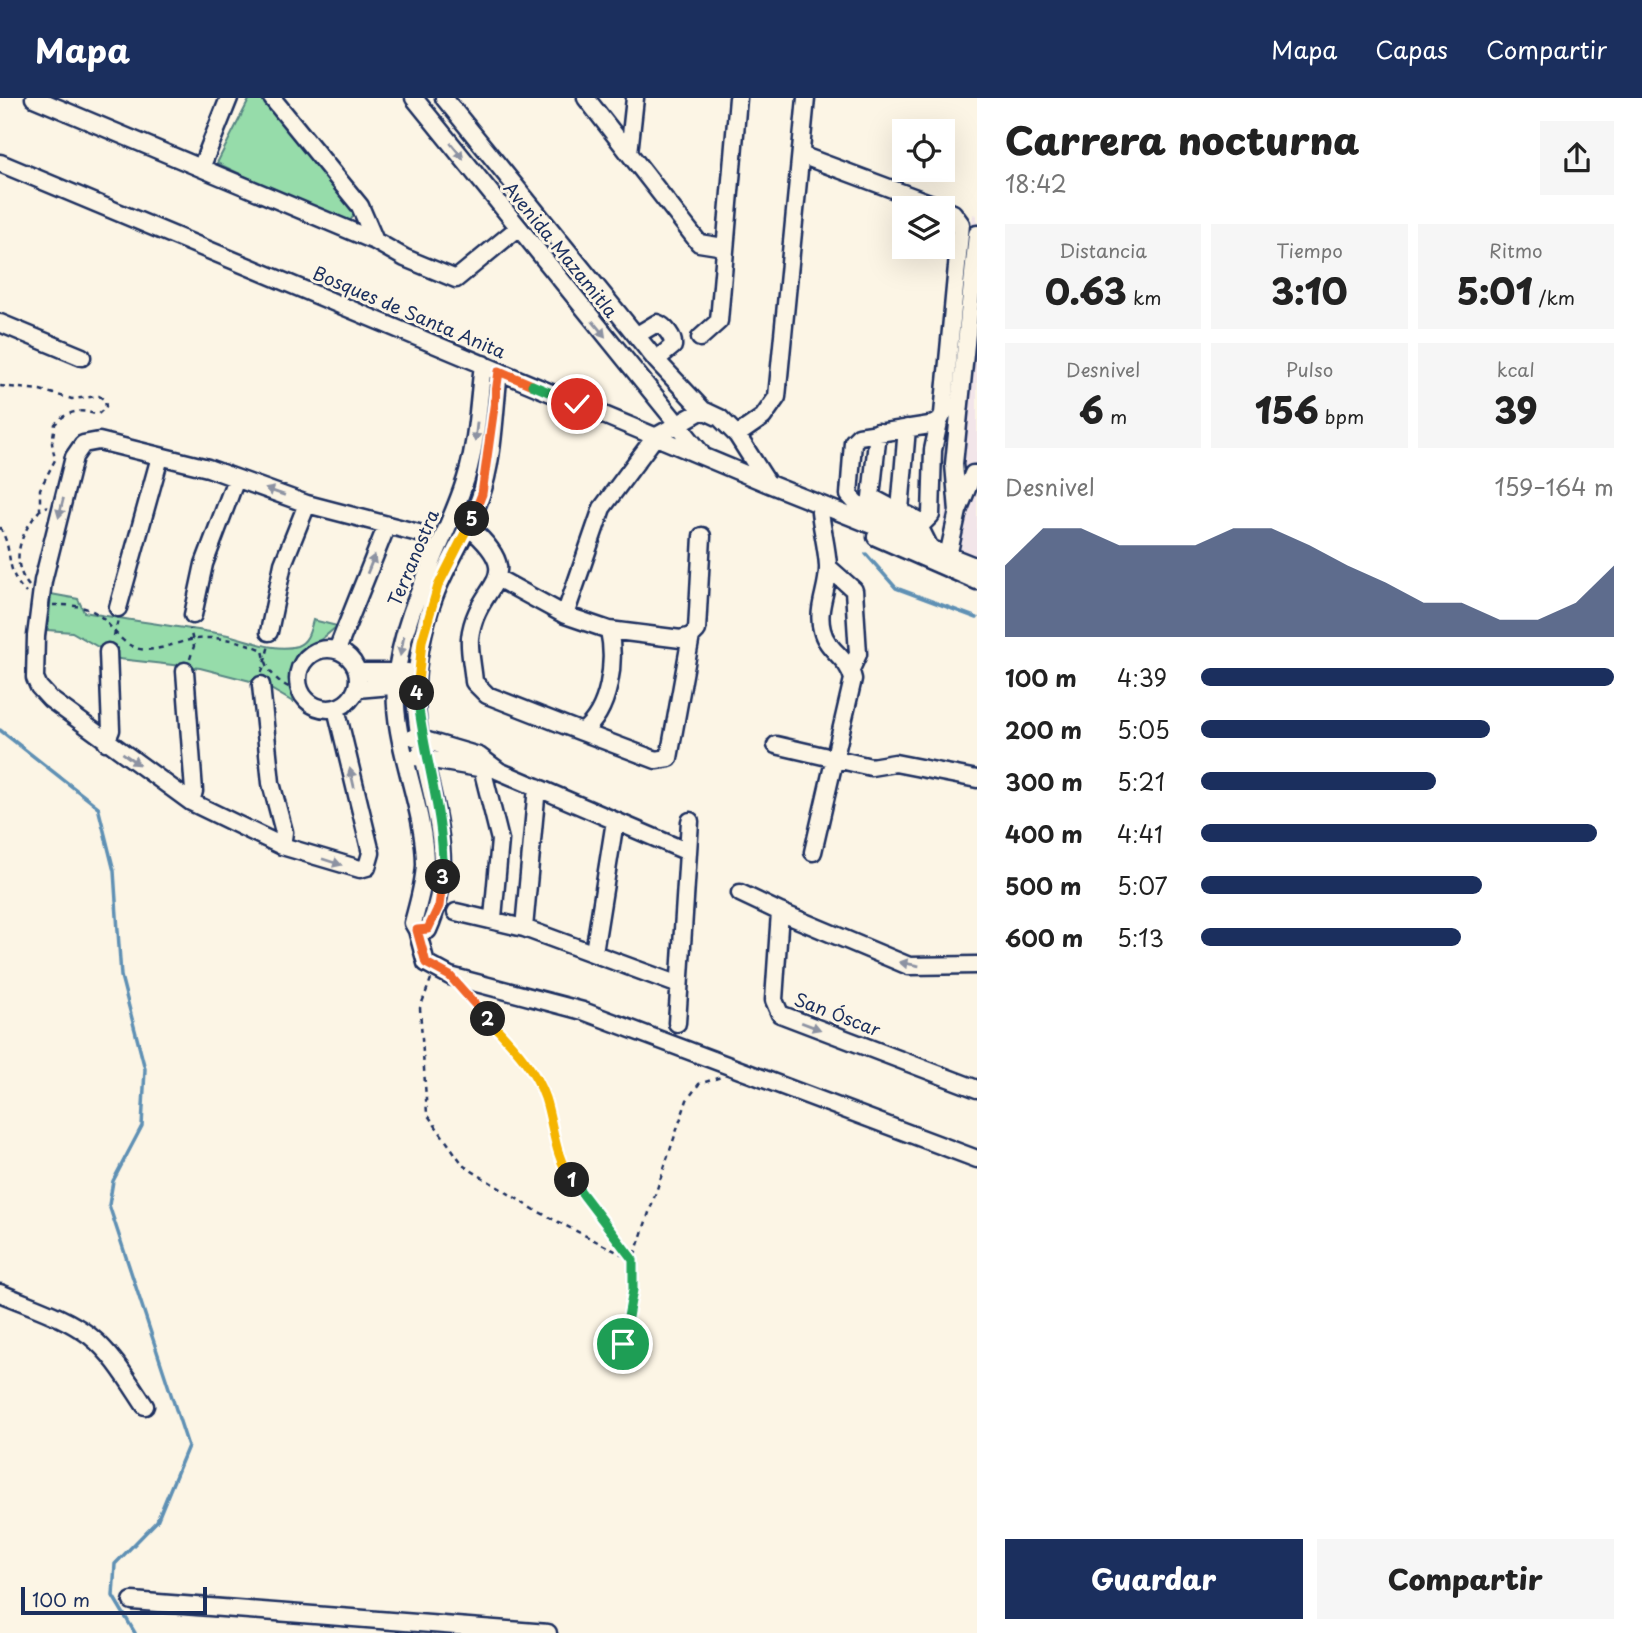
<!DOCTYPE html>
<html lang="es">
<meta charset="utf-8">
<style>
:root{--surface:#fff;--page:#f6f6f6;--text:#222;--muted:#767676;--accent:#1b2f5e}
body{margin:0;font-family:"Playpen Sans",sans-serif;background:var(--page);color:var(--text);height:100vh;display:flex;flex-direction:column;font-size:26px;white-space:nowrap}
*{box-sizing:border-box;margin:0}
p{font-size:23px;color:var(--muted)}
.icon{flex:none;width:38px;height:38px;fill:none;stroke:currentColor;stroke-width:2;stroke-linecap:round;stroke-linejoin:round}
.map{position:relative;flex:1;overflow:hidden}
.side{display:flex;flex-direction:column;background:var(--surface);width:665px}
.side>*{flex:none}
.buttons{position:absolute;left:892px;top:21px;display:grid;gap:14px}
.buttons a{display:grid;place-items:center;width:63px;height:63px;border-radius:0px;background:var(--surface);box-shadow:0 7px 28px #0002;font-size:35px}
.scale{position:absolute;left:21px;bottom:18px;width:186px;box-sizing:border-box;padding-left:7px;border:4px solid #1b2f5e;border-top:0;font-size:19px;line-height:24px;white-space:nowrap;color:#1b2f5e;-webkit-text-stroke:5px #fcf5e5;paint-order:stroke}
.pin{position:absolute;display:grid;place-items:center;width:60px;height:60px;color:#fff;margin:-30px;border:4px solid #fff;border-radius:50%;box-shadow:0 2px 7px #0007}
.km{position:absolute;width:35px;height:35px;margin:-18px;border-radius:50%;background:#222;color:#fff;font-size:19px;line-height:35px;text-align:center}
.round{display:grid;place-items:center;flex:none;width:74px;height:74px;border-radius:0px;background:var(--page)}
.head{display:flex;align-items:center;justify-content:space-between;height:119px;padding:0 28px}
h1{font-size:38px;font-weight:800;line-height:52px}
.metrics{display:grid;grid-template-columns:repeat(3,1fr);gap:10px;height:119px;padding:7px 28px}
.metrics div{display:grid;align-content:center;border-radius:0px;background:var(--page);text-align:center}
.metrics b{font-size:35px;font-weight:800}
.metrics small{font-size:19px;font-weight:400}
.metrics p{font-size:19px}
.chart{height:196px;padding:14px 28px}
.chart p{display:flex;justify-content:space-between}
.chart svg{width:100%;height:126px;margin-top:7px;fill:var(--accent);opacity:.7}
.action{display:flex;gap:14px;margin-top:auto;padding:14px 28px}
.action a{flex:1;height:80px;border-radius:0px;background:var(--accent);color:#fff;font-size:28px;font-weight:800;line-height:80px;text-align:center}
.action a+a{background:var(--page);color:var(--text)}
ul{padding:0 28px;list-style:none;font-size:23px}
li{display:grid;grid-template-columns:112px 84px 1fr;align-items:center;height:52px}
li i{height:18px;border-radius:9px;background:var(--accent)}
header{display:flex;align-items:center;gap:42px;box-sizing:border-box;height:98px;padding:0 35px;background:var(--accent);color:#fff}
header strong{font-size:33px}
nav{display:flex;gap:38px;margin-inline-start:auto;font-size:24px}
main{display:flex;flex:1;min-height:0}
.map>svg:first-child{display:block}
.built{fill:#f2e5e9}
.green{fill:#96dcaa;stroke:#588684;stroke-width:2}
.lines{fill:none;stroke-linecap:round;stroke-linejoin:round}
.stream{stroke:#5f90b4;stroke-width:3.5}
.minor-casing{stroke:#1b2f5e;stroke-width:21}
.path{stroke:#1b2f5e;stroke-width:2.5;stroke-dasharray:5 5;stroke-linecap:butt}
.minor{stroke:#fcf5e5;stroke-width:16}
.oneway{fill:#8c92a2}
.split-1-casing{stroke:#fff;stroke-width:14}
.split-2-casing{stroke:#fff;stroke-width:14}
.split-3-casing{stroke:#fff;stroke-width:14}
.split-4-casing{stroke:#fff;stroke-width:14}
.split-5-casing{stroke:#fff;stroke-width:14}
.split-6-casing{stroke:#fff;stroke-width:14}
.split-7-casing{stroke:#fff;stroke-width:14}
.split-1{stroke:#22a559;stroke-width:9}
.split-2{stroke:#f5b400;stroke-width:9}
.split-3{stroke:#f0652b;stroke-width:9}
.split-4{stroke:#22a559;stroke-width:9}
.split-5{stroke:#f5b400;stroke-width:9}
.split-6{stroke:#f0652b;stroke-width:9}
.split-7{stroke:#22a559;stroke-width:9}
.labels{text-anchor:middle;stroke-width:6;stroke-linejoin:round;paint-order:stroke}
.street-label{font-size:18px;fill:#1b2f5e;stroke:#fcf5e5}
</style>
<header>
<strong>Mapa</strong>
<nav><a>Mapa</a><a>Capas</a><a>Compartir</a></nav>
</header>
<main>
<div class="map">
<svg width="977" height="1535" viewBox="0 0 977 1535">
<rect width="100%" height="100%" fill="#fcf5e5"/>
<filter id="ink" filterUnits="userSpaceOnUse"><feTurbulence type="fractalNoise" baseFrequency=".0143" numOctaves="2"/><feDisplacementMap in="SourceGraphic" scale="14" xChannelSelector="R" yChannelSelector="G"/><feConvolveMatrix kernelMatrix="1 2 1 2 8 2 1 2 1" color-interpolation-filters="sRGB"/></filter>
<g filter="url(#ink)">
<path class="built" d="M973 116 977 118V464L941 450Z"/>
<path class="green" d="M250 0H265L357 113 347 127 217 65Z
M51 496 78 501 84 514C131 523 176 528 223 536 245 540 274 555 297 548 308 544 310 533 313 522L337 528C303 560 288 551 293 604L262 586 200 570 119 561 72 534 48 532Z"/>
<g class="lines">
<path class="stream" d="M866 456 896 490 977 520
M0 632 98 709 114 773 121 878 145 971 142 1028 113 1083 109 1107 188 1348 157 1423 115 1466 113 1498 135 1535"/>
<g class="minor-casing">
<path id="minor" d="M34 0 375 143 360 108 272 0
M414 0 701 355
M444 0 656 262 703 312 720 320 737 337 767 384
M586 0 699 145 724 149
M629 55 635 0
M801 57 943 110
M0 65 769 386 977 469
M201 70 229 0
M375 143 405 160 456 181 518 130
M0 225 82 259
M637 237 657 225C665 228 674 239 673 248L656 262
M700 240 719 223 738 0
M483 266C478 309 477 352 462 392 439 457 402 513 396 583 391 646 425 705 425 767 424 787 418 806 413 825L417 832H428C467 745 411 672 416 585 418 554 426 516 439 487 452 457 469 431 480 400 494 361 494 314 499 273
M878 334 871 399 888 408
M737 337 763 319 777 299 806 0
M900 412 907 330
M958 413 954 366 977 136
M908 417 923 425 931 417 933 352 939 324
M469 429C531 483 476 484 470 540 469 554 473 570 474 584L487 597 582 634C610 613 616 564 609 532L565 517 499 481
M876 439 977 483
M930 450 922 434 856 405 849 397 853 344 859 338 930 327 939 324 943 316 961 126 953 115 943 111
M946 467 958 413 973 376H977
M828 469 854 492 858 556 851 571
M118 510 160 359
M193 517 204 466 236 381
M565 517 602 410 655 339 703 312
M609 532 681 541 691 538 697 532 702 438
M269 534 283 466 307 406
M298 581a30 30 0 1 1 60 0a30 30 0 1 1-60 0Z
M337 552 387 427
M185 573 194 693 191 704
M358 574H408
M261 587 271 685 284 734 282 748
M357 591 403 587
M336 610 371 755 367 769 360 771 282 748 191 704 50 601 39 589 35 580 36 538 43 483 74 359 83 346 99 343 208 370 307 406 426 437
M582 634 656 662 669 660 691 538
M414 639 479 658 499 673 688 754
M106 644 111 632 108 554
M776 647 871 669 895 665 977 681
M479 658 500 742 493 820
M416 659 490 672
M813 754 853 581C848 559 827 553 822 532 816 510 829 490 828 468 827 450 822 432 820 414L822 407
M740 795 780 814
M456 814 524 830 679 887
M524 830 537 689
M417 832 426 865 450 878 583 913 977 1061
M594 854 615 723
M977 867 909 868 780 814 774 902 780 916 977 991
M677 925 690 723
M0 1195C30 1208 64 1218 90 1238 113 1256 129 1284 145 1308
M132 1503 548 1535"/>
</g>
<path class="path" d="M0 288 40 292 72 301 99 298 105 302 106 309 97 317C80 310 67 313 55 326L52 345 55 362 40 391V412L48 408
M0 429C15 456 3 470 26 495
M29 488C8 462 22 433 40 412
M53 507C68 507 83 507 96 515 111 525 117 543 136 550 152 556 174 545 190 542 215 537 240 542 263 552 268 579 279 585 301 595
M114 538 118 522
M190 561 194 548 190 531
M262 574 269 547
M431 881 420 910 427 1016 464 1068 535 1112 633 1162 687 1002 699 986 721 979
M467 897 530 968 545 999 562 1068 633 1162V1192L623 1246"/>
<use href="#minor" class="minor"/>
</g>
<defs><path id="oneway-solid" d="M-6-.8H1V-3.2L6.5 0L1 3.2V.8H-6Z" transform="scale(1.75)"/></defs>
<g class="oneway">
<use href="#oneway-solid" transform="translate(457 53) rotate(51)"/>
<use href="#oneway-solid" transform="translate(599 231) rotate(51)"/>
<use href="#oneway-solid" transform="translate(476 334) rotate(96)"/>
<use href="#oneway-solid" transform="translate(275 394) rotate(-161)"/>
<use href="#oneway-solid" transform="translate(61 410) rotate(104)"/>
<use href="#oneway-solid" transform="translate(371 466) rotate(-68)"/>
<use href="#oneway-solid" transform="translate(402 548) rotate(101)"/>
<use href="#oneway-solid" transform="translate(131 661) rotate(35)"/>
<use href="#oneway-solid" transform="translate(352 680) rotate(-103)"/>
<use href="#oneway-solid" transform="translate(332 764) rotate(18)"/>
<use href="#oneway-solid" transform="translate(909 866) rotate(-170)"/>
<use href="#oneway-solid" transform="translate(811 928) rotate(21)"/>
</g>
</g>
<g class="lines" filter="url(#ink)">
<g class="split-1-casing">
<path id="split-1" d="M572 1082 633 1162V1192L623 1246"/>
</g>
<g class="split-2-casing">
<path id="split-2" d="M488 921C510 945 534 968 545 1000 554 1028 554 1058 572 1082"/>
</g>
<g class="split-3-casing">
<path id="split-3" d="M443 779 439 808 428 831 417 832 426 865 450 878 488 921"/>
</g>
<g class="split-4-casing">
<path id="split-4" d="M417 595C423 657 445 717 443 779"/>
</g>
<g class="split-5-casing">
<path id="split-5" d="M417 595 422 543 438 488 472 421"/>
</g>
<g class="split-6-casing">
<path id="split-6" d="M472 421 482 396 499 273 532 287"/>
</g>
<g class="split-7-casing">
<path id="split-7" d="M532 287 577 306"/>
</g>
<use href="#split-1" class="split-1"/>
<use href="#split-2" class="split-2"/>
<use href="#split-3" class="split-3"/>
<use href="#split-4" class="split-4"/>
<use href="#split-5" class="split-5"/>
<use href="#split-6" class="split-6"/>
<use href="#split-7" class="split-7"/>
</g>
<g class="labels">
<g class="street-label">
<text transform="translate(560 152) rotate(51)" y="6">Avenida Mazamitla</text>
<text transform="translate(409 215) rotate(23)" y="6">Bosques de Santa Anita</text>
<text transform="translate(414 460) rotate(-67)" y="6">Terranostra</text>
<text transform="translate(837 917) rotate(21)" y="6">San Óscar</text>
</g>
</g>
</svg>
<div class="buttons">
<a><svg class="icon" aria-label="locate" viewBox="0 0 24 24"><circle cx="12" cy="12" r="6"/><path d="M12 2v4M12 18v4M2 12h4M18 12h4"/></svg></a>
<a><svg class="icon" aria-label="layers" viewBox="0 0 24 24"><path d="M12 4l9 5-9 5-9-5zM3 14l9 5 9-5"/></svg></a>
</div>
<div class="scale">100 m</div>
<div class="pin" style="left:623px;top:1246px;background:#1e9e55"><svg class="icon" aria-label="arrive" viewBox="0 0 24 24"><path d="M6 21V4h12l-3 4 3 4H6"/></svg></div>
<div class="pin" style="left:577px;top:306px;background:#d93025"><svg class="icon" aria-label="check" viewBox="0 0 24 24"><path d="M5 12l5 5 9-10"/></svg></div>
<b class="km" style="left:572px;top:1082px">1</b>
<b class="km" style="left:488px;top:921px">2</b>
<b class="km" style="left:443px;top:779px">3</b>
<b class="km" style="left:417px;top:595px">4</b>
<b class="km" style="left:472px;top:421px">5</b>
</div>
<section class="side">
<div class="head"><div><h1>Carrera nocturna</h1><p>18:42</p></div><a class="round"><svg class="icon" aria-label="share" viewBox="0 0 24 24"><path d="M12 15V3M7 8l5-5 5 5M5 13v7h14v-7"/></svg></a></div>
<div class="metrics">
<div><p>Distancia</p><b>0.63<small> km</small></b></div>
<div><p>Tiempo</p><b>3:10</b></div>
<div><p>Ritmo</p><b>5:01<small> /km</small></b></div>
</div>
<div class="metrics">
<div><p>Desnivel</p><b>6<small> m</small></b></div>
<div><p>Pulso</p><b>156<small> bpm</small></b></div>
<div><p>kcal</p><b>39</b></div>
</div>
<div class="chart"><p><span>Desnivel</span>159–164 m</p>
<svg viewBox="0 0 160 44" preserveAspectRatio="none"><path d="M0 44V19L10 6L20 6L30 12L40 12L50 12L60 6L70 6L80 12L90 19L100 25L110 32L120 32L130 38L140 38L150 32L160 19V44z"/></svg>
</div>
<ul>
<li><b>100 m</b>4:39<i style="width:100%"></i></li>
<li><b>200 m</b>5:05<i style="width:70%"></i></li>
<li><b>300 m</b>5:21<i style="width:57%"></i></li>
<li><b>400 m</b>4:41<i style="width:96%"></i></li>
<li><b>500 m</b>5:07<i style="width:68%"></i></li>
<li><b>600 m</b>5:13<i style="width:63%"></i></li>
</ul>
<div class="action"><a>Guardar</a><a>Compartir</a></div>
</section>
</main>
